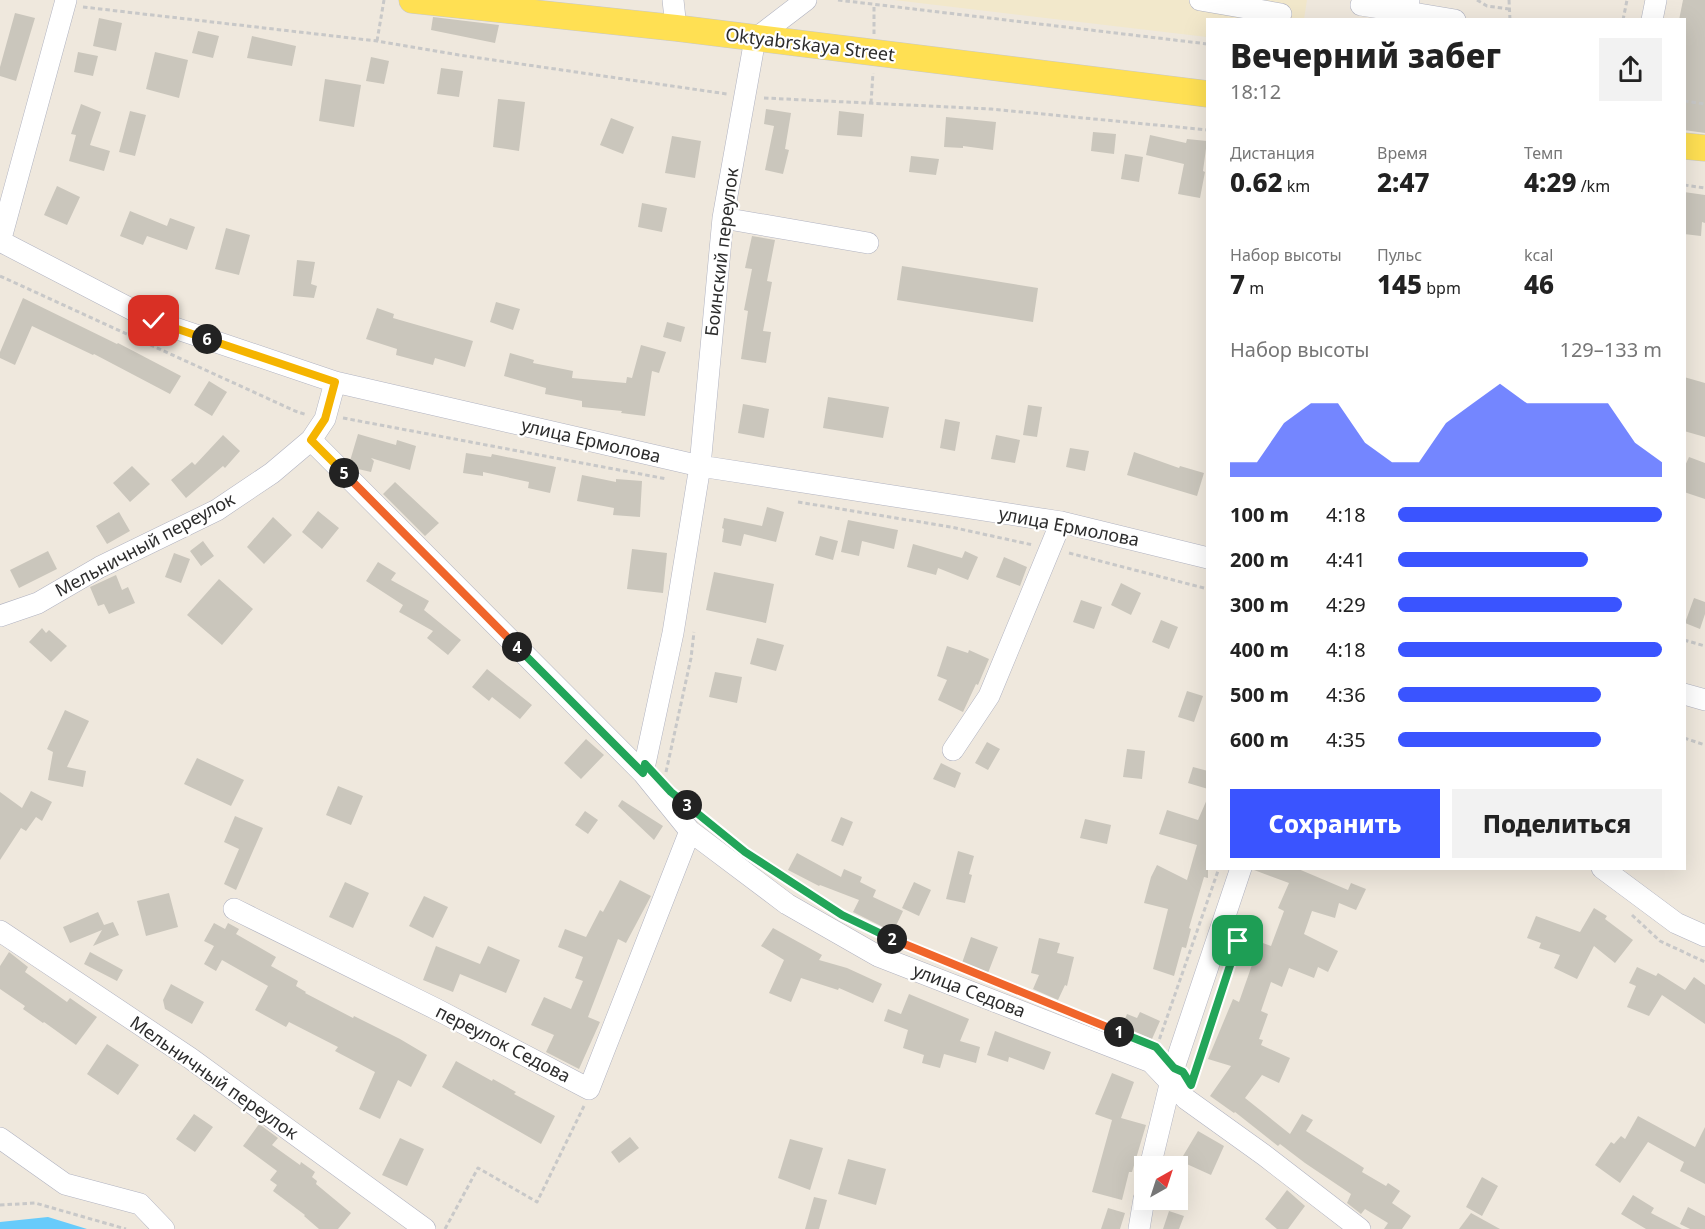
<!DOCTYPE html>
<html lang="ru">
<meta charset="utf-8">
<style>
:root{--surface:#fff;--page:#f2f2f2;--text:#222;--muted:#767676;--accent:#3a54ff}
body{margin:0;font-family:"Noto Sans",sans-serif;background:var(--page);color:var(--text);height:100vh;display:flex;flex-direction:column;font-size:22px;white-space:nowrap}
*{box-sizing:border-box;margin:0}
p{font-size:20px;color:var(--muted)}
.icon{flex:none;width:33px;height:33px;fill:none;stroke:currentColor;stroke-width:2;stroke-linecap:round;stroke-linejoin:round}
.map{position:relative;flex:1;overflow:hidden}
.drawer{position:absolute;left:1206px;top:18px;width:480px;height:852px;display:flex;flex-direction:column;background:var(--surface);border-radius:0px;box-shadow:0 6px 24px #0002}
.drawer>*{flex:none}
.needle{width:39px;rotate:39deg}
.buttons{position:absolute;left:1134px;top:1156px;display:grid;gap:12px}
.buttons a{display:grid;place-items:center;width:54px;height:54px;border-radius:0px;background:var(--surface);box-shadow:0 6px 24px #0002;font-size:30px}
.pin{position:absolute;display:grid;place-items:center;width:51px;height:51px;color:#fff;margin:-26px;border-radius:12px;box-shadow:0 3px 9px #0006}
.km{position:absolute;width:30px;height:30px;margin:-15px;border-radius:50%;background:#222;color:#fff;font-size:16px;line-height:30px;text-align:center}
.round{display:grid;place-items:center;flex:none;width:63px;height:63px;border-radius:0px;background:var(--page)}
.overview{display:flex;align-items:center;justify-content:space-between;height:102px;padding:0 24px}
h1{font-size:33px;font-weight:800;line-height:45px}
.stats{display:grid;grid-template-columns:repeat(3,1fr);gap:9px;height:102px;padding:6px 24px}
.stats div{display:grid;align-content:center}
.stats b{font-size:26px;font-weight:800}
.stats small{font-size:16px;font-weight:400}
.stats p{font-size:16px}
.chart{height:168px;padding:12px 24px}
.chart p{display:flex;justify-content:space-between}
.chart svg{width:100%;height:108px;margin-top:6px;fill:var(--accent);opacity:.7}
.cta{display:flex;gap:12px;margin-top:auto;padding:12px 24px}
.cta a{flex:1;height:69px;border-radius:0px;background:var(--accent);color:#fff;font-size:24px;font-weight:800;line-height:69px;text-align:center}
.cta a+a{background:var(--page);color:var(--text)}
ul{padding:0 24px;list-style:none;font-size:20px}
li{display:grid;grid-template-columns:96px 72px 1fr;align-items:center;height:45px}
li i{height:15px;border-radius:8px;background:var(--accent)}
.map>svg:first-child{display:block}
.education{fill:#f2e8cb}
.water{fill:#67cbfb}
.building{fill:#cac6bc}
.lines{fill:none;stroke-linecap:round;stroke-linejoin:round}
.minor-casing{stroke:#b1b3c1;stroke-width:22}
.major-casing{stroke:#c8c8c8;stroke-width:27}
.path{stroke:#c8c8c8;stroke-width:3;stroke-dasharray:4.5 3;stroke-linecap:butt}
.minor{stroke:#fff;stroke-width:21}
.major{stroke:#ffe053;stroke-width:26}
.split-1-casing{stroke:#fff;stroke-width:12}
.split-2-casing{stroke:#fff;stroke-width:12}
.split-3-casing{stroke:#fff;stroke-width:12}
.split-4-casing{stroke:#fff;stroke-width:12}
.split-5-casing{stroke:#fff;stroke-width:12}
.split-6-casing{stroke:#fff;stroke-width:12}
.split-7-casing{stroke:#fff;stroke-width:12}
.split-1{stroke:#22a559;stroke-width:8}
.split-2{stroke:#f0652b;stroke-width:8}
.split-3{stroke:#22a559;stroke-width:8}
.split-4{stroke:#22a559;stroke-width:8}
.split-5{stroke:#f0652b;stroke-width:8}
.split-6{stroke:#f5b400;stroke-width:8}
.split-7{stroke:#f5b400;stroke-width:8}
.labels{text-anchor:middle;stroke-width:4.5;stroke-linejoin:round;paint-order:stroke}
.street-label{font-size:18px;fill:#2c2c2c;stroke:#fff}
</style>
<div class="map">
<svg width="1705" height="1229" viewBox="0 0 1705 1229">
<rect width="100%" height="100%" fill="#efe8dd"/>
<path class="education" d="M894 0H1307L1304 19 1208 20 1207 37Z"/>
<path class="water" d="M48 1217 87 1229H0V1222Z"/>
<path class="building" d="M1683 0H1705V133L1684 130V20H1679Z
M15 13 35 18 16 81 0 76V67Z
M433 17 499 25 495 43 431 30Z
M99 18 122 23 116 51 93 46Z
M198 31 219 36 213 58 192 53Z
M252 36 296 46 292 66 247 58Z
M78 52 98 56 93 76 74 72Z
M155 52 188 60 179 98 146 89Z
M371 57 389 61 384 84 366 81Z
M441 68 463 71 459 97 437 94Z
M325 79 361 85 354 127 319 121Z
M498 99 525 102 519 151 493 147Z
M81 104 101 112 90 145 110 151 104 171 69 161 76 135 71 134Z
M766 109 791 113 785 149 789 150 783 174 765 170 774 126 764 124Z
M130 111 146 115 135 156 119 152Z
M839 111 864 114 862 137 837 135Z
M946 117 996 122 993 150 963 146V148L944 147Z
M611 118 634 127 623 154 600 145Z
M1093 132 1116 134 1114 154 1091 151Z
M1150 135 1186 143 1187 139 1207 141 1203 171 1205 172 1200 198 1178 194 1184 164 1146 155Z
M672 136 701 141 695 178 665 173Z
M1125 154 1143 157 1139 182 1121 179Z
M911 156 939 159 936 175 909 172Z
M57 186 80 197 67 225 44 215Z
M1684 192 1705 195V223L1702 222 1701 236 1684 234Z
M642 203 667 208 662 232 638 227Z
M130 211 167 226 170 218 195 227 187 250 147 236 143 245 120 236Z
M226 228 250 235 239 275 215 269Z
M752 236 775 240 767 281 772 282 763 331 771 332 766 363 741 359 748 311 744 310 752 269 745 268Z
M297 260 315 262 311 284 317 286 314 298 293 296Z
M902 266 1038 288 1033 322 897 300Z
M23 298 117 344 118 343 181 376 170 394 94 354 93 355 32 326 15 365 0 358V352Z
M496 302 520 309 513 330 490 322Z
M377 308 394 314 393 318 473 341 465 367 435 358 433 365 396 355 397 349 366 339Z
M667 322 685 327 681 342 663 337Z
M641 345 666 352 659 373 652 371 645 416 621 413 622 411 582 407V401L545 394 546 388 504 376 510 353 534 360 533 363 573 371 572 378 626 383 627 377 632 378Z
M1684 377 1705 383V437L1684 431Z
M209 381 227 392 212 416 194 405Z
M828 397 889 407 883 438 823 428Z
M743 404 769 409 764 438 738 433Z
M1028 405 1042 407 1037 437 1023 435Z
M945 419 960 422 955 451 940 448Z
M358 434 396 445 397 440 416 446 410 470 371 458 374 461 371 472 358 469 350 461Z
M223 435 240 451 225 468 223 466 186 498 171 480 192 462 195 465Z
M996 435 1020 440 1015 463 991 459Z
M1070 448 1089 451 1085 471 1066 467Z
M1134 452 1179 468 1180 466 1204 473 1197 496 1127 475Z
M466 453 491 457 492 454 556 467 550 493 528 488 529 482 483 472V476L463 473Z
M1689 457 1705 463V499L1684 492V468Z
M132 466 150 484 130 502 113 483Z
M582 475 616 482V479L642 481 640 517 613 515 614 508 577 501Z
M395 482 439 523 425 536 383 494Z
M767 507 784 512 776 542 744 534 741 546 722 542 724 529 722 528 724 518 762 526Z
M318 511 339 528 322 549 302 532Z
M119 512 130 531 107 544 96 526Z
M273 517 292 535 264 564 247 547Z
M848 520 898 530 894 549 862 541 859 556 841 552Z
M820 536 838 541 833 560 815 555Z
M203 541 214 556 201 566 190 551Z
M913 544 962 558 965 551 978 557 968 580 938 568 936 575 907 567Z
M632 549 667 553 663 593 627 589Z
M48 551 57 569 19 588 10 570Z
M174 553 190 559 181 583 165 577Z
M1004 557 1027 567 1020 586 996 577Z
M378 562 396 573 391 580 429 601 424 610 461 640 448 655 427 638 433 631 399 612 403 605 366 581Z
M714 572 774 584 766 623 706 610Z
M116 575 122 590 128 587 135 603 109 614 104 604 98 606 90 587Z
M219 579 253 609 222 645 187 615Z
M1121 583 1141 593 1131 615 1111 605Z
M1694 598 1705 602V614L1700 629 1685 623Z
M1081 600 1102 607 1094 629 1073 622Z
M1161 620 1178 627 1169 649 1152 642Z
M42 628 46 633 49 630 67 646 51 662 29 642Z
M757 638 784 645 776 671 750 664Z
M947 646 968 653 969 650 989 659 978 685 976 684 963 712 938 700 947 680 937 676Z
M487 669 532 705 520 719 492 697 489 701 472 687Z
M715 672 742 677 737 703 709 697Z
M1187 691 1203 696 1194 722 1178 717Z
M65 710 89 721 67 767 86 771 83 787 48 780 53 752 47 749Z
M586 739 604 755 581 779 564 763Z
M987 742 1000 749 988 770 975 763Z
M1127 749 1145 751 1142 779 1123 777Z
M197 758 244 780 231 806 184 784Z
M941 763 961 773 955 788 933 779Z
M1193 767 1208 771V789L1188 783Z
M338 786 363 796 351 825 326 815Z
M31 791 52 802 42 821 36 817 26 831 21 828 0 860V792L22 808Z
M1208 797V878L1204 877 1189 928 1191 929 1186 948 1182 947 1174 976 1153 969 1168 909 1144 903 1151 877 1157 865 1187 880 1197 845 1159 834 1167 810 1198 820Z
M622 800 663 826 654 840 618 806Z
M585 811 598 820 588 834 575 825Z
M235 816 263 828 236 890 224 884 239 849 224 842Z
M841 817 853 822 843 846 831 841Z
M1085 819 1111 825 1107 844 1080 838Z
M958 851 974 856 969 874 972 875 965 903 946 899Z
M797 853 841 877 844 869 862 877 860 882 876 890 873 897 903 911 893 932 853 912 859 900 820 885 819 886 788 870Z
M1254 868H1296L1348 890 1351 883 1366 889 1356 910 1339 903 1335 918 1312 911 1304 934 1338 951 1328 972 1318 967 1314 978 1289 968 1282 987 1271 982 1261 1011 1268 1014 1259 1039 1263 1040 1261 1045 1290 1058 1279 1083 1262 1075 1245 1098 1290 1134 1302 1114 1313 1120 1306 1131 1364 1168 1362 1172 1386 1186 1388 1183 1400 1191 1392 1203 1411 1216 1402 1229H1384L1388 1223 1365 1209 1361 1214 1347 1203 1351 1194 1305 1163 1280 1144 1278 1146 1235 1112 1234 1113 1210 1096 1231 1066 1208 1059 1233 999 1239 1002 1253 962 1244 959 1252 939 1271 946 1284 911 1278 908 1289 883 1254 870Z
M620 880 651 896 626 943 618 939 588 1017 600 1022 579 1069 546 1052 554 1035 531 1025 544 997 571 1009 583 981 575 978 583 957 558 947 565 929 586 937 600 910 603 912Z
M345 882 369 893 353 928 329 917Z
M914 882 931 890 919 916 902 908Z
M169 893 178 927 146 936 137 901Z
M424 896 448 907 433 938 409 926Z
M1594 908 1607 916 1605 919 1633 940 1615 963 1594 946 1577 979 1554 968 1560 955 1539 948 1541 943 1527 938 1536 916 1580 932Z
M98 912 104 925 113 922 119 935 93 946 102 930 70 943 63 927Z
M214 923 225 929 228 923 239 929 236 934 276 957 271 966 298 981 296 986 306 992 305 993 353 1018 354 1016 400 1039 427 1055 411 1087 398 1080 380 1119 359 1109 375 1072 335 1051 338 1047 289 1022 286 1027 255 1010 268 986 222 960 216 971 204 964 214 946 204 941Z
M773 928 822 955 819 960 847 968 882 984 873 1003 839 988 838 990 801 978 791 1002 769 993 784 960 761 946Z
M971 937 998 947 988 973 962 963Z
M1039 938 1060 943 1057 953 1074 957 1067 986 1065 985 1058 1000 1033 989 1039 975 1031 973Z
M436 946 480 964 488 946 520 960 506 993 460 974 453 992 423 980Z
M9 952 28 967 25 972 67 1002 70 998 97 1017 76 1045 44 1022 43 1023 23 1009 25 1006 0 989V966Z
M90 952 123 970 117 981 84 964Z
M1637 967 1656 976 1658 973 1685 990 1694 977 1705 985V1024L1662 995 1649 1016 1627 1007 1636 986 1629 983Z
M171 984 204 1002 192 1024 165 1009 163 1000Z
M909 994 969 1019 960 1041 980 1047 976 1063 944 1054 940 1068 922 1063 924 1055 903 1048 908 1030 884 1021 888 1009 901 1014Z
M1140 1012 1160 1021 1152 1039 1122 1026 1127 1014 1137 1018Z
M995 1031 1051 1052 1044 1070 1009 1057 1008 1062 987 1055Z
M107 1044 139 1065 118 1095 87 1074Z
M456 1061 492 1081 493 1079 516 1092 514 1094 555 1116 541 1144 442 1087Z
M1112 1073 1134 1082 1121 1118 1146 1125 1132 1172H1129L1122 1200 1092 1192 1112 1120 1095 1114Z
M194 1114 213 1127 195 1152 176 1139Z
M1638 1116 1695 1147 1705 1127V1184L1680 1171 1684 1162 1648 1142 1620 1183 1595 1165 1611 1142 1614 1144 1621 1136 1625 1139Z
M259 1124 278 1138 272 1145 300 1165 301 1162 315 1172 312 1177 317 1181 316 1184 351 1213 338 1229H319L304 1216 305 1215 273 1191 277 1185 270 1180 277 1171 243 1146Z
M1198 1131 1224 1146 1211 1175 1180 1161Z
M630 1137 639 1148 619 1163 611 1152Z
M400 1138 424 1149 407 1186 382 1175Z
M790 1139 823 1148 810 1190 778 1178Z
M848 1159 886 1169 876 1205 838 1194Z
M1482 1177 1498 1186 1482 1216 1466 1207Z
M1287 1190 1305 1206 1288 1229H1277L1265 1219Z
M1633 1195 1654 1208 1651 1213 1682 1229H1646L1621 1214Z
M814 1197 827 1200 819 1229H805Z
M1688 1207 1705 1216V1229H1690L1680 1224Z
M1108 1208 1125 1213 1120 1229H1101Z
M1169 1211 1184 1216 1179 1229H1163Z
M1471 1213 1500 1229H1459Z"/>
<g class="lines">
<g class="minor-casing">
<path id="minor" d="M673 0 676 28
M1200 0 1281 14
M1409 0 1407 12 1455 20
M1361 5 1407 12
M1652 20 1656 0
M723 218 868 243
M0 241 154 321 335 382 700 466 1061 522 1208 558
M0 242 66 0
M335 382 325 419 311 440 643 773 690 831 787 904 878 956 1151 1062 1186 1099 1264 1155 1360 1229
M0 616 38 603 100 567 217 510 272 473 311 440
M1684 694 1705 700
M953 750 989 696 1061 522
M643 773 673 633 700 466 723 218 755 39 806 0
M1602 868 1676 923 1705 936
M234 909 436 1009 589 1089 690 831
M0 931 190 1058 425 1229
M0 1138 65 1184 140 1204 164 1229
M1150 1167 1174 1068 1241 868
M1139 1229 1144 1199"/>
</g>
<g class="major-casing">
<path id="major" d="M412 0 676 28 1208 94
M1684 146 1705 148"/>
</g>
<path class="path" d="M838 0 1208 44
M1477 0 1487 6 1509 9
M1509 0 1510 20
M83 7 377 41 459 55 727 94
M1623 20 1627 0
M874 34V6
M377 41 384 0
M764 98 991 109 1208 130
M1684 101 1705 104
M871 103 873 73
M1684 185 1705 188
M0 276 295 411 307 415
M343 418 667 479
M798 502 951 527 1033 545
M1069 553 1208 589
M1684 640 1705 646
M1684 738 1705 745
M666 772 691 658 694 632
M789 881 809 893
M1632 915 1660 941 1705 962
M869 928 901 943
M1157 1046 1219 868
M1193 1081 1231 962
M0 1205 35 1203 126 1229
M445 1229 478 1168 537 1202 584 1106"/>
<use href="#minor" class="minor"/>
<use href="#major" class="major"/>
</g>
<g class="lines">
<g class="split-1-casing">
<path id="split-1" d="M1119 1032 1156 1047 1174 1068 1183 1072 1191 1085 1238 941"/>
</g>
<g class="split-2-casing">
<path id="split-2" d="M892 939 1119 1032"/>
</g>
<g class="split-3-casing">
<path id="split-3" d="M687 805 745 852 842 915 892 939"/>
</g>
<g class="split-4-casing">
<path id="split-4" d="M517 647 643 773 645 764 671 792 687 805"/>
</g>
<g class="split-5-casing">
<path id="split-5" d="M344 473 517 647"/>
</g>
<g class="split-6-casing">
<path id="split-6" d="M207 339 335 382 325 419 311 440 344 473"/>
</g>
<g class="split-7-casing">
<path id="split-7" d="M154 321 207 339"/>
</g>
<use href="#split-1" class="split-1"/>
<use href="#split-2" class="split-2"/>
<use href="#split-3" class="split-3"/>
<use href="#split-4" class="split-4"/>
<use href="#split-5" class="split-5"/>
<use href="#split-6" class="split-6"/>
<use href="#split-7" class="split-7"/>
</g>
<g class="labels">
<g class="street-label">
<text transform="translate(810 45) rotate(7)" y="6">Oktyabrskaya Street</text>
<text transform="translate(722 252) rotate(-83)" y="6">Боинский переулок</text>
<text transform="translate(591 441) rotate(13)" y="6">улица Ермолова</text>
<text transform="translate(1069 527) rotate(11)" y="6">улица Ермолова</text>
<text transform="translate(145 545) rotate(-28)" y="6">Мельничный переулок</text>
<text transform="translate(969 991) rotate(21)" y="6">улица Седова</text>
<text transform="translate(503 1044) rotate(27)" y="6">переулок Седова</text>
<text transform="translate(214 1078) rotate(35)" y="6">Мельничный переулок</text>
</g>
</g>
</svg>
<div class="buttons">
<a><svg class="needle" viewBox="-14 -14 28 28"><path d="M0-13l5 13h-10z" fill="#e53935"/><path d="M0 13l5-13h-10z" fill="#767676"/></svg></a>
</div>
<div class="pin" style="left:1238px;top:941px;background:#1e9e55"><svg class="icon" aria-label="arrive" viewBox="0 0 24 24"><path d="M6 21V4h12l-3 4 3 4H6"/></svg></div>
<div class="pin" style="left:154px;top:321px;background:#d93025"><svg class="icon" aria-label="check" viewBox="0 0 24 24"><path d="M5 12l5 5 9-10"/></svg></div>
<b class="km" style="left:1119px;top:1032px">1</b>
<b class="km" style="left:892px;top:939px">2</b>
<b class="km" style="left:687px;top:805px">3</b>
<b class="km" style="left:517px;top:647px">4</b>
<b class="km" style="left:344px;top:473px">5</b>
<b class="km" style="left:207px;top:339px">6</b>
<section class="drawer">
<div class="overview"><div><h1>Вечерний забег</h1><p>18:12</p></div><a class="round"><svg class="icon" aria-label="share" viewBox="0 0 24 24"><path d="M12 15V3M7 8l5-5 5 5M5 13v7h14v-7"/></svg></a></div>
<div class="stats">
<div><p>Дистанция</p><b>0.62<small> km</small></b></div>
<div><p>Время</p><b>2:47</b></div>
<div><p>Темп</p><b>4:29<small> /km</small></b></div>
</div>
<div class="stats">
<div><p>Набор высоты</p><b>7<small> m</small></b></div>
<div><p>Пульс</p><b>145<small> bpm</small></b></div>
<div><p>kcal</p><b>46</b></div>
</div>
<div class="chart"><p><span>Набор высоты</span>129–133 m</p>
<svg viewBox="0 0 160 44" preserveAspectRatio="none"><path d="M0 44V38L10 38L20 22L30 14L40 14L50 30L60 38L70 38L80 22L90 14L100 6L110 14L120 14L130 14L140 14L150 30L160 38V44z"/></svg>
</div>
<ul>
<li><b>100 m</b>4:18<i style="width:100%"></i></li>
<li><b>200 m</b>4:41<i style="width:72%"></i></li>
<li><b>300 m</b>4:29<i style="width:85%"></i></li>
<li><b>400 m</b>4:18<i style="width:100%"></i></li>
<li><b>500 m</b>4:36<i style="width:77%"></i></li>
<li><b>600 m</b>4:35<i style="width:77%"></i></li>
</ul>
<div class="cta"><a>Сохранить</a><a>Поделиться</a></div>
</section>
</div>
